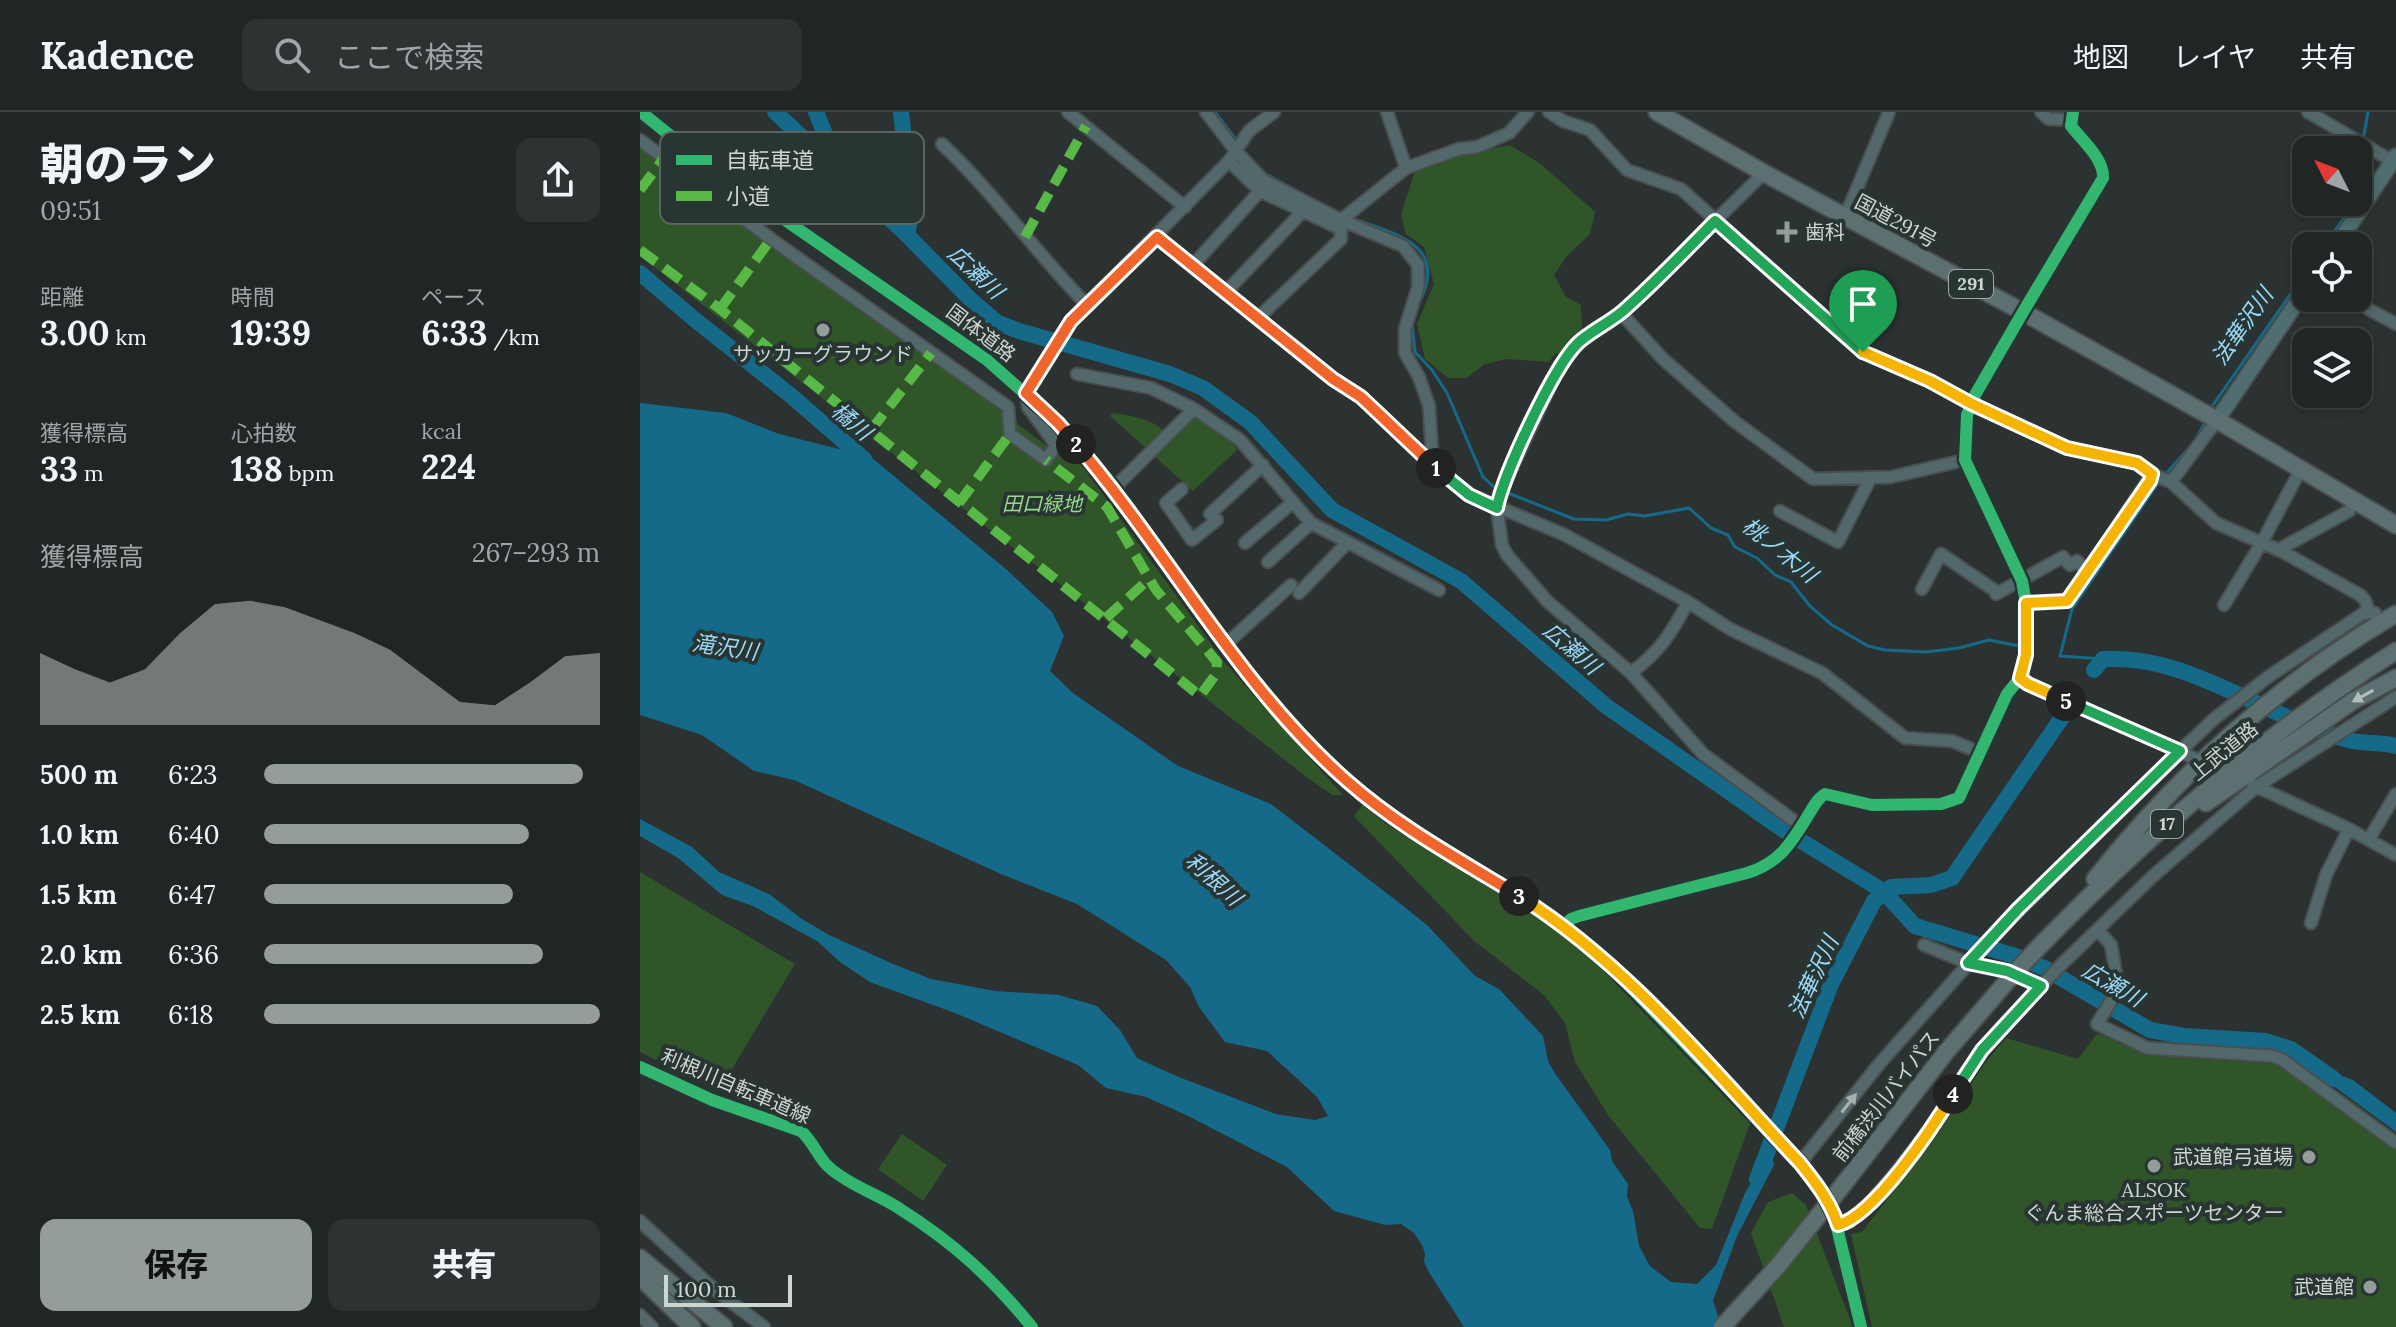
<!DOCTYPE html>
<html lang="ja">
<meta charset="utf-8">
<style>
:root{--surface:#202625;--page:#2d3232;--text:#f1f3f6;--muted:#a2a5a7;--line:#3d4342;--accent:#959d9b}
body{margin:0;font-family:Lora,"Noto Sans JP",serif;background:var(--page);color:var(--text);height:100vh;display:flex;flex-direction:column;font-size:30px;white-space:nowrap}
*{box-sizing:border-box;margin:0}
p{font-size:26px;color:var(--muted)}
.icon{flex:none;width:44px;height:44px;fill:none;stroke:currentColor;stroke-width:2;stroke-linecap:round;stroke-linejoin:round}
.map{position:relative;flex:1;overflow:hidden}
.panel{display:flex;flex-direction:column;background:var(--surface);width:640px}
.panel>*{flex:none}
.needle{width:52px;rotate:312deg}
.tools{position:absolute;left:1652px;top:24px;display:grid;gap:16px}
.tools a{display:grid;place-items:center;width:80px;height:80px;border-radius:16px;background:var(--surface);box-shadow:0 4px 12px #0003,0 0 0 2px var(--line);font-size:40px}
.scale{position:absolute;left:24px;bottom:20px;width:128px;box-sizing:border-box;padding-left:8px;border:4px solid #ced6d4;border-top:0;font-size:22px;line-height:28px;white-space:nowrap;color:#ced6d4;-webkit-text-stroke:6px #283533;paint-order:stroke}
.pin{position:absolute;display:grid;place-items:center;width:68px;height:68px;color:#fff;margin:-82px -34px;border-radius:50% 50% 50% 0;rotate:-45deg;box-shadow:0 0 8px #0007}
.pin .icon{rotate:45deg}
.km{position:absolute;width:40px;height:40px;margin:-20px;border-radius:50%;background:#222;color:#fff;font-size:22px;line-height:40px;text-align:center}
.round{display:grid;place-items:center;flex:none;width:84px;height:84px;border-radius:16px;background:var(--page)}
.headline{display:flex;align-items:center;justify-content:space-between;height:136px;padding:0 40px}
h1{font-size:44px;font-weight:800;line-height:60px}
.metrics{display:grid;grid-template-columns:repeat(3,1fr);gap:12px;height:136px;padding:8px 40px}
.metrics div{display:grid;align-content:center}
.metrics b{font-size:34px;font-weight:800}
.metrics small{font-size:22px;font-weight:400}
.metrics p{font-size:22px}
.chart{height:224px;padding:16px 40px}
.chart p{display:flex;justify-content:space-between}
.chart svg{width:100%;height:144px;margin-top:8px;fill:var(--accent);opacity:.7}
.cta{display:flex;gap:16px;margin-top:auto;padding:16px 40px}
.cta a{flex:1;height:92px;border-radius:16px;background:var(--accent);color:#111;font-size:32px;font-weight:800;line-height:92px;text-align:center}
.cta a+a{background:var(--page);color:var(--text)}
ul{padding:0 40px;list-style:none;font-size:26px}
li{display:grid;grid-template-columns:128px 96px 1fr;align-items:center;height:60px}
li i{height:20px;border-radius:10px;background:var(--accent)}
header{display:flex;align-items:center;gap:48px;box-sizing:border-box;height:112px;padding:0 40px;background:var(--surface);border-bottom:2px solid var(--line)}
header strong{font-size:38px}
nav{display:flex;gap:44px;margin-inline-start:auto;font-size:28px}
.search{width:560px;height:72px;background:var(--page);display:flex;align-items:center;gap:20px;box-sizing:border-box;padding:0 28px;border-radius:16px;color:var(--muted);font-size:30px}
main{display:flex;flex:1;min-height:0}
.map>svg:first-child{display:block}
.green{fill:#305529}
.water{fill:#166a89}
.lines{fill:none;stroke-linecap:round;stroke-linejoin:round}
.stream{stroke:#166a89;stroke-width:3}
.river{stroke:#166a89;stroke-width:16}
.minor-casing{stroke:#494f4e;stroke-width:15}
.major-casing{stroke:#494f4e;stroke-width:18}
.highway-casing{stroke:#494f4e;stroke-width:20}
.minor{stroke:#52686a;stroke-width:11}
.major{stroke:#506e71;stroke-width:14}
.highway{stroke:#5c7072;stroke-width:16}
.highway-bridge-casing{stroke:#494f4e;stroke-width:20;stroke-linecap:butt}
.highway-bridge{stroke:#5c7072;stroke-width:16}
.quiet{stroke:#58b947;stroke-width:10;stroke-dasharray:20 10;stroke-linecap:butt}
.cycleway-casing{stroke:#283533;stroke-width:17}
.cycleway{stroke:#33b770;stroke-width:12}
.oneway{fill:#b2bcbc}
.oneway2{fill:#a3b0af}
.split-1-casing{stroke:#fff;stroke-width:16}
.split-2-casing{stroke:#fff;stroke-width:16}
.split-3-casing{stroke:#fff;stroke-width:16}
.split-4-casing{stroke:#fff;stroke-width:16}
.split-5-casing{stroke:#fff;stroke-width:16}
.split-6-casing{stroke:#fff;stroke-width:16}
.split-1{stroke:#22a559;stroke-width:10}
.split-2{stroke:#f0652b;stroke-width:10}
.split-3{stroke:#f0652b;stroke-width:10}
.split-4{stroke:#f5b400;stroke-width:10}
.split-5{stroke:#22a559;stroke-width:10}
.split-6{stroke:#f5b400;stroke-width:10}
.poi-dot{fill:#959d9b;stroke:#283533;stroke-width:3}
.labels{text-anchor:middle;stroke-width:8;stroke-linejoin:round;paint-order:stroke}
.shield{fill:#283533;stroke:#9ca6a4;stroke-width:2}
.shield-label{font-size:18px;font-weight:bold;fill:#ced6d4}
.street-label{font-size:20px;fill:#ced6d4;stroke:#283533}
.poi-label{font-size:20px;fill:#ced6d4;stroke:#283533}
.park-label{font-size:20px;font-style:italic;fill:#97d88a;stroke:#283533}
.water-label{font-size:22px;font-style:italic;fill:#9bd9f7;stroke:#283533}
.key{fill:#283533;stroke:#5a6563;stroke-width:2}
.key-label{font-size:22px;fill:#ced6d4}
</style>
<header>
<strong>Kadence</strong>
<div class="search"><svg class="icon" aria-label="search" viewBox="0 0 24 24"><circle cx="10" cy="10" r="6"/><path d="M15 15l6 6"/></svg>ここで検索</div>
<nav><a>地図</a><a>レイヤ</a><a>共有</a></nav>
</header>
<main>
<section class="panel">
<div class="headline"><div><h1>朝のラン</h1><p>09:51</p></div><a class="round"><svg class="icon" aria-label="share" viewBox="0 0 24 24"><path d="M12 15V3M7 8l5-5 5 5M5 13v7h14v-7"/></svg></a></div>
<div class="metrics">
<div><p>距離</p><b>3.00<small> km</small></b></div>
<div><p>時間</p><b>19:39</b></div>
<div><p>ペース</p><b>6:33<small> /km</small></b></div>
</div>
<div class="metrics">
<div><p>獲得標高</p><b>33<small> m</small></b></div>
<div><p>心拍数</p><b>138<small> bpm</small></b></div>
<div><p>kcal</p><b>224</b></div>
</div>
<div class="chart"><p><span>獲得標高</span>267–293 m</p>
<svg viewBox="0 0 160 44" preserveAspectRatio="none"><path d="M0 44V22L10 27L20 31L30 27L40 16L50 7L60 6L70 8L80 12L90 16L100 21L110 29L120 37L130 38L140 31L150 23L160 22V44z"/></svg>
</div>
<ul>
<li><b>500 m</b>6:23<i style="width:95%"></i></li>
<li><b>1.0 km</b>6:40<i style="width:79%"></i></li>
<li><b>1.5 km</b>6:47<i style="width:74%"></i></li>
<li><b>2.0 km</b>6:36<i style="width:83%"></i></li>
<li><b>2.5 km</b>6:18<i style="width:100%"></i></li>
</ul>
<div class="cta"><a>保存</a><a>共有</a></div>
</section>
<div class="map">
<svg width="1756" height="1215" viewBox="0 0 1756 1215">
<rect width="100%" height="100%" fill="#2b3231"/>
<path class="green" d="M0 33 292 249 358 294 359 298 419 343 427 333 585 551 703 683H693L673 670 0 144Z
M870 33 901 52 955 100 950 122 926 145 914 163 926 185 941 193 942 217 933 226 930 240 915 242 909 250 867 247 845 252 826 266H808L785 247 777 212 794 172 784 135 766 122 761 103 775 58 801 47Z
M472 301C492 304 511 306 525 320L508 338 470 304Z
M554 304 594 333 597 338 553 379 514 344Z
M725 690 772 726 907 808 933 827 989 879 1111 1009 1072 1117 1060 1116 968 1003 935 950 925 911 904 883 834 829 714 704Z
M0 760 155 852 79 979 0 940Z
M1460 922 1494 938 1519 944 1636 952 1691 988 1756 1038V1215H1232L1211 1122 1222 1120 1299 1020 1345 951 1366 926 1438 947 1456 923Z
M262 1022 307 1053 283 1089 238 1057Z
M1152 1081 1166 1093 1213 1215H1144L1111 1121 1128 1090Z"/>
<path class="water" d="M0 291 86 301 139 322 231 345 367 458 412 500 424 524 410 559 433 581 538 654 631 692 762 793 788 814 835 864 859 877 903 924 908 949 914 960 970 1038 972 1049 988 1072 987 1085 993 1099 999 1134 1010 1154 1031 1170 1057 1172 1076 1153 1105 1081 1123 1049 1132 1045 1134 1053 1097 1124 1073 1189 1082 1215H824L790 1162 784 1150 785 1142 782 1133 774 1121 761 1112 745 1113 694 1099 647 1055 546 1003 506 985 466 976 438 953 315 901 230 870 200 850 177 829 113 794 82 783 38 746 0 724V707L52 735 79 760 129 782 162 807 189 823 251 851 291 867 355 879 419 883 457 894 480 918 497 946 536 964 636 1002 675 1008 688 1004 677 985 627 939 585 930 559 895 550 875 526 848 437 792 361 762 154 668 114 659 62 623 0 603Z
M1658 948 1713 968 1756 1001V1020Z"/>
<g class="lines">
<path class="stream" d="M575 0 597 29
M1723 28 1728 0
M614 50 626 62 661 81
M1718 82 1723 35
M711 106C755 122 811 132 778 193
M1684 134 1715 90
M772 211 775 240 792 258 807 281 843 365 855 376
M1573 293 1666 160
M1524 364 1555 329 1565 310
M868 381 934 407 966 408 988 402 1005 404 1049 396 1071 416 1088 423 1095 435 1117 446 1135 463 1151 470 1170 494 1192 513 1228 534 1245 538 1286 540 1319 536 1349 528 1379 534
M1463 547 1420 544 1432 497 1519 370"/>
<path class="river" d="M135 0 267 123 332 189 358 211 379 219 530 262 563 276 610 310 692 398 821 469 966 594 1148 721 1243 779 1275 814 1375 844 1404 856 1510 918 1544 924 1626 929 1651 937 1694 967
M176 0 198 54
M261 0 272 98 267 123
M0 161 54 207 149 282 224 347V358
M1454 558 1463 547C1537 543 1599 587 1666 613 1681 618 1698 626 1713 629 1728 632 1741 630 1756 634
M1117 1067 1191 872 1234 789 1251 775 1291 773 1312 766 1427 598"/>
<g class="minor-casing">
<path id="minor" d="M1 0 73 58 347 248 418 311 474 376 580 528 663 626 706 668 751 705 916 807 958 841 1160 1051 1179 1074 1194 1103 1221 1215
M428 0 545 95
M566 0 595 38 623 68 701 108 763 134 778 153V175L765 217V241L779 265 789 294 793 354
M747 0 766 56
M909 0 923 9 950 18 987 58 1041 77 1223 240 1290 269 1332 292 1427 336 1497 351 1512 362 1531 370 1576 411 1641 439 1720 483 1725 488 1729 500
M1401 0 1409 7 1432 8
M1668 0 1752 49
M0 28 131 127 368 295 370 322 406 348 416 333 388 295 386 281 431 209 589 49 609 19 634 0
M302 32C355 82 397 142 448 194
M589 49 620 79 701 117V127L619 205
M1124 61 981 201 1023 247 1094 309 1173 367 1251 365 1325 348
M1205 105 1249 0
M701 108 766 56 819 37 837 35 869 21 888 0
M517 125 693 267 721 285 793 354 829 383 923 422 1048 490 1090 517 1182 561 1265 626 1312 629 1341 641
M553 153 620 79
M585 181 663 99
M1708 186 1756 212
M981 201 938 231 920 253 859 383 857 396 862 433 867 443 908 490 991 561 1063 642 1161 714
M437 262 511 276 554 297 600 328 671 411 799 478
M1531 370 1577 308
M474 376 554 297
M542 377 526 391 552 428 577 408
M1140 399 1198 430 1230 367
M570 402 623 353
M605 431 653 390
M1638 438 1709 399 1715 390
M628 450 671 411
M1282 477 1301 442 1354 478 1356 482 1423 445 1430 453 1437 449 1448 460 1512 362
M659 481 707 431
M1386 491 1427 489 1448 460
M1584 493 1621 432 1661 357
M585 533 651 473
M991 561C1020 539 1031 522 1048 490
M1380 566 1388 572 1556 647
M1613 673 1709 717 1756 743
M1729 727 1756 682
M1671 811 1686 763 1709 717
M924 814 931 807 939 804 1107 761C1140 751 1152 730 1169 702 1174 694 1177 687 1185 682L1232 693 1301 692 1319 686 1367 582 1380 566 1384 553 1387 530V497L1382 469 1325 348 1327 303 1335 283 1383 200 1463 66C1464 47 1442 28 1431 14L1433 0
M1458 818 1471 833 1477 868 1473 886 1457 912 1507 936 1632 944 1641 947 1756 1031
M1284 833 1328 851 1367 859 1401 874
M1160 1051 1240 951 1355 822 1540 639 1574 607 1628 565 1724 501H1735
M0 1109 75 1178 124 1215
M1198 1113 1209 1110 1222 1100 1257 1059 1296 1010 1342 938 1358 919 1423 851 1513 764 1616 675 1756 585
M0 1203 12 1215"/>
</g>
<g class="major-casing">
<path id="major" d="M1696 134 1756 44
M1577 308 1666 177"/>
</g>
<g class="highway-casing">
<path id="highway" d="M1017 0 1124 61 1383 200 1577 308 1756 413
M1566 691 1713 589 1756 566
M1455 767C1538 662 1641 569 1756 502
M1395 839C1504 726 1623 623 1756 539
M1203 1073 1306 940 1369 867
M0 1146 84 1215
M0 1165 52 1215"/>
</g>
<use href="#minor" class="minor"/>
<use href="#major" class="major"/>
<use href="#highway" class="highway"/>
<g class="highway-bridge-casing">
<path id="highway-bridge" d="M1369 867 1395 839
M1082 1215 1137 1155 1203 1073"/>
</g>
<use href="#highway-bridge" class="highway-bridge"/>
<path class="quiet" d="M0 78 24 46
M385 125 446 14
M0 138 80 197 560 584 576 562 577 550 516 478 467 395 406 348
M80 197 131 127
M231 318 291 241
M319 391 370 322
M466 506 509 467"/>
<g class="cycleway-casing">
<path id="cycleway" d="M1 0 73 58 347 248 418 311 474 376 580 528 663 626 706 668 751 705 916 807 958 841 1160 1051 1179 1074 1194 1103 1221 1215
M924 814 931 807 939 804 1107 761C1140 751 1152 730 1169 702 1174 694 1177 687 1185 682L1232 693 1301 692 1319 686 1367 582 1380 566 1384 553 1387 530V497L1382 469 1325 348 1327 303 1335 283 1383 200 1463 66C1464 47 1442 28 1431 14L1433 0
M0 955 72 988 161 1019C174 1030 178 1047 191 1057 211 1074 239 1083 260 1097 314 1131 352 1166 392 1215"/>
</g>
<use href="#cycleway" class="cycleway"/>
</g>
<defs><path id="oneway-solid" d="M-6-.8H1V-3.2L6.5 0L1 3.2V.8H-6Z" transform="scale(2)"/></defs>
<use class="oneway" href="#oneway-solid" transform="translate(1723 584) rotate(151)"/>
<use class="oneway2" href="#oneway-solid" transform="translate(1209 991) rotate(-52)"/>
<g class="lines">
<g class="split-1-casing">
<path id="split-1" d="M796 356 829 383 857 396C863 363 914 254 938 231 951 219 969 211 983 199 1015 171 1045 139 1075 109L1223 240"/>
</g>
<g class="split-2-casing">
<path id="split-2" d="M436 332 418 311 386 281 431 209 517 125 693 267 721 285 796 356"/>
</g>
<g class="split-3-casing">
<path id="split-3" d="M436 332C530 442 598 573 707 669 759 715 820 748 879 784"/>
</g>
<g class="split-4-casing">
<path id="split-4" d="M879 784C989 853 1072 958 1160 1051 1176 1071 1190 1089 1198 1113 1234 1104 1293 1015 1313 982"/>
</g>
<g class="split-5-casing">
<path id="split-5" d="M1313 982 1342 938 1401 874 1367 859 1328 851 1378 797 1540 639 1426 589"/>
</g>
<g class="split-6-casing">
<path id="split-6" d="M1223 240 1290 269 1332 292 1427 336 1497 351 1512 362 1510 369 1427 489 1386 491V543L1380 566 1388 572 1426 589"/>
</g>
<use href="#split-1" class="split-1"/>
<use href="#split-2" class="split-2"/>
<use href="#split-3" class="split-3"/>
<use href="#split-4" class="split-4"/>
<use href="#split-5" class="split-5"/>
<use href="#split-6" class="split-6"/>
</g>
<g class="poi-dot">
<path d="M1143 108h8v8h8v8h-8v8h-8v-8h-8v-8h8z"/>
<circle cx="183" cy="218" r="8"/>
<circle cx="1669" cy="1045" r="8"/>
<circle cx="1514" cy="1054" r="8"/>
<circle cx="1730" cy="1175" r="8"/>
</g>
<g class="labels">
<g class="shield">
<rect x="1309" y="158" width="44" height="28" rx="6"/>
<rect x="1511" y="698" width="32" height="28" rx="6"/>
</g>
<g class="shield-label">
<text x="1331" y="178">291</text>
<text x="1527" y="718">17</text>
</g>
<g class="street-label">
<text transform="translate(1256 109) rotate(28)" y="7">国道291号</text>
<text transform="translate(341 221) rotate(37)" y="7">国体道路</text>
<text transform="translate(1584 639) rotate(-39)" y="7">上武道路</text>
<text transform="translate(96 974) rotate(23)" y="7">利根川自転車道線</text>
<text transform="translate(1246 984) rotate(-52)" y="7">前橋渋川バイパス</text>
</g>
<g class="poi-label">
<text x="1165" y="127" text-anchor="start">歯科</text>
<text x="183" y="249">サッカーグラウンド</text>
<text x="1653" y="1052" text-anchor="end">武道館弓道場</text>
<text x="1514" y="1085">ALSOK<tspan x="1514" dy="23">ぐんま総合スポーツセンター</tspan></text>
<text x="1714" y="1182" text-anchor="end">武道館</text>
</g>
<g class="park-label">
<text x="402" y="399">田口緑地</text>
</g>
<g class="water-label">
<text transform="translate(336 160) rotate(43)" y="8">広瀬川</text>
<text transform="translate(1602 214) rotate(-55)" y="8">法華沢川</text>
<text transform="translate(212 309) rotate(40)" y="8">橘川</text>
<text transform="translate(1140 438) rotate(39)" y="8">桃ノ木川</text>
<text transform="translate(85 535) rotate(8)" y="8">滝沢川</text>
<text transform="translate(932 536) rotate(41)" y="8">広瀬川</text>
<text transform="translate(574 767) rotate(42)" y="8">利根川</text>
<text transform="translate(1173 865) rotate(-65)" y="8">法華沢川</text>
<text transform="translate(1473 872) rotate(30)" y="8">広瀬川</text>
</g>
</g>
<rect x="20" y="20" width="264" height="92" rx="12" class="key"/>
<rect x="36" y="43" width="36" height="10" fill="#33b770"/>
<rect x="36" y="79" width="36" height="10" fill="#58b947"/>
<g class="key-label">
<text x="86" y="56">自転車道</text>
<text x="86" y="92">小道</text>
</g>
</svg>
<div class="tools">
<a><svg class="needle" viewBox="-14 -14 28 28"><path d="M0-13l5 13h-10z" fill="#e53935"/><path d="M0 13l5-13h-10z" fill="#a2a5a7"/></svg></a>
<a><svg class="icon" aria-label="locate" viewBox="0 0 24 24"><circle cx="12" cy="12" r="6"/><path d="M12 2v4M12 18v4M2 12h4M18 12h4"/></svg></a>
<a><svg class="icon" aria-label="layers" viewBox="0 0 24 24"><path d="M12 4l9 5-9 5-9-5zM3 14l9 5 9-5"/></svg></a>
</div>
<div class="scale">100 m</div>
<div class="pin" style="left:1223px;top:240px;background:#1e9e55"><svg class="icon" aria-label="arrive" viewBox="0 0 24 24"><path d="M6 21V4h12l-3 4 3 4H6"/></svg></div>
<b class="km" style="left:796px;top:356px">1</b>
<b class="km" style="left:436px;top:332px">2</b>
<b class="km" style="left:879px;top:784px">3</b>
<b class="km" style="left:1313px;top:982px">4</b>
<b class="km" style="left:1426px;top:589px">5</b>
</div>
</main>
